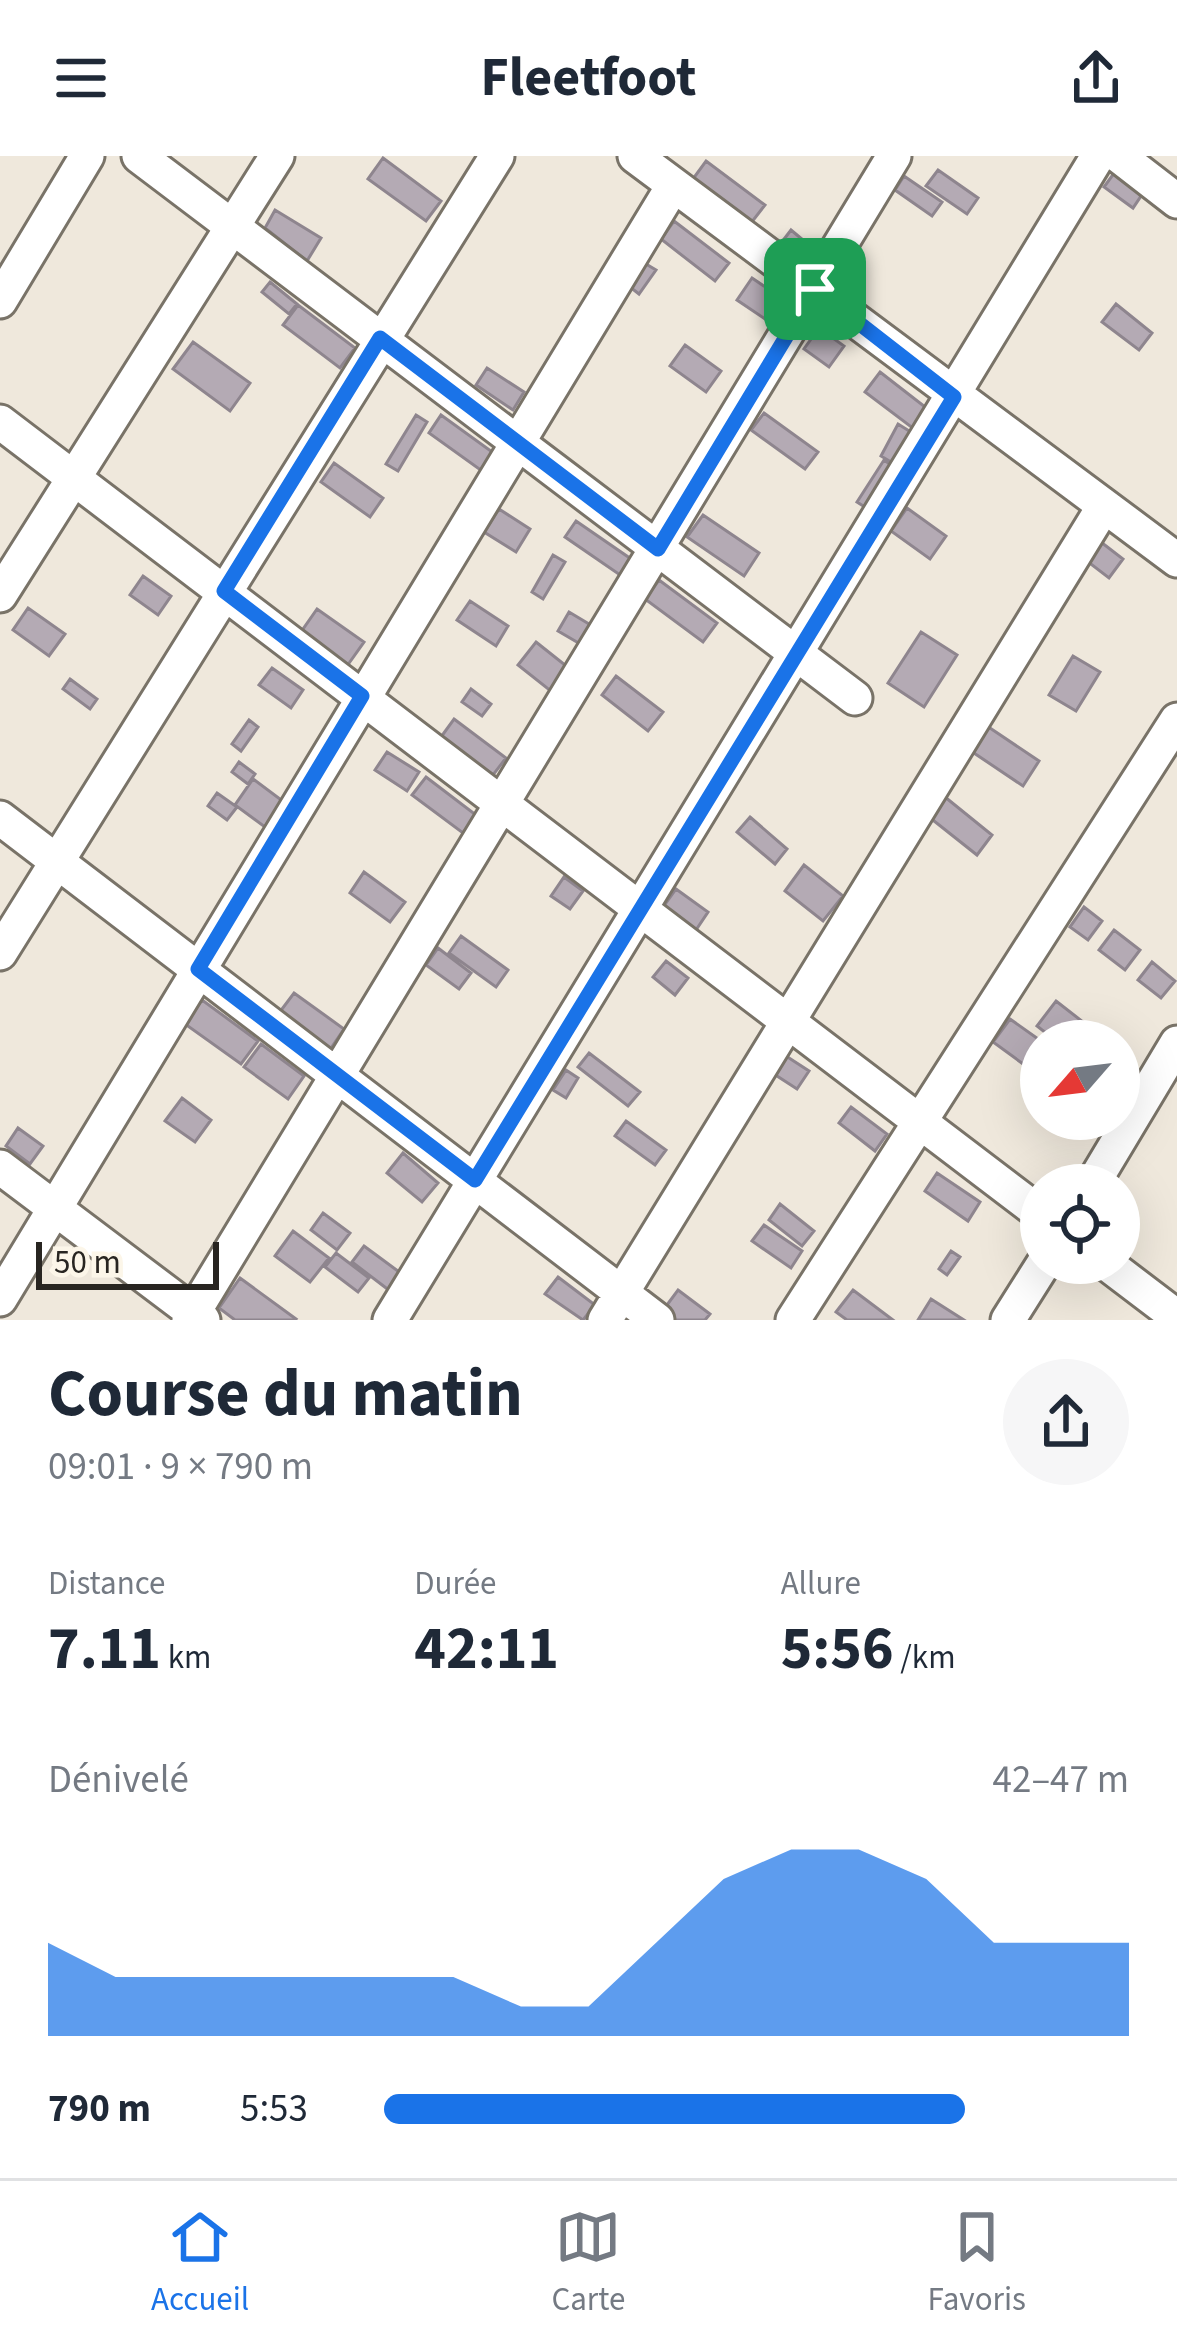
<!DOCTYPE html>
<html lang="fr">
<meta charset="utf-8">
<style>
:root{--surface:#fff;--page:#f6f6f7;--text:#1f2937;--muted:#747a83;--line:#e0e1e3;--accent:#1a73e8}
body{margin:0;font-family:"Source Sans 3",sans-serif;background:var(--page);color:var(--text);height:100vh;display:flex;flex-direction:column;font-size:45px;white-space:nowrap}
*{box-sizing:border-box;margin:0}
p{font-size:39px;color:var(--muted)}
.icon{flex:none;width:66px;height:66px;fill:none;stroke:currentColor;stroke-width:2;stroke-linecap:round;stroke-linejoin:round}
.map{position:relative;height:1164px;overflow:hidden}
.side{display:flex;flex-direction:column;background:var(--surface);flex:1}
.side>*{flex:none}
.needle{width:78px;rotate:242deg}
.fabs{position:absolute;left:1020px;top:864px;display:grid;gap:24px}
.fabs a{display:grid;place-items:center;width:120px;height:120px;border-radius:50%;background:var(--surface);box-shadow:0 12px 48px #0002;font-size:60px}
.scale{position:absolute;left:36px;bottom:30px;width:183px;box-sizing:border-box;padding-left:12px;border:6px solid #282521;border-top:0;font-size:33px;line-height:42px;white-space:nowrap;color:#282521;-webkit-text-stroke:9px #fcf6e9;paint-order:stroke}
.pin{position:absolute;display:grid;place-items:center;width:102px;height:102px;color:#fff;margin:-51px;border-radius:24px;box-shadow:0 6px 18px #0006}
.round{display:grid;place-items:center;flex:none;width:126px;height:126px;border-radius:63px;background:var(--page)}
.summary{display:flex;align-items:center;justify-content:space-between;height:204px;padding:0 48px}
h1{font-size:66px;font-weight:700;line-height:90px}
.stats{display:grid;grid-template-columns:repeat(3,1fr);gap:18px;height:204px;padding:12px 48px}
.stats div{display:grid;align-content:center}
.stats b{font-size:60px;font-weight:700}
.stats small{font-size:33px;font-weight:400}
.stats p{font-size:33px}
.chart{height:336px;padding:24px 48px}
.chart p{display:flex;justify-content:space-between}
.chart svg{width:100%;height:216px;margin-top:12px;fill:var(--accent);opacity:.7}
ul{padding:0 48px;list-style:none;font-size:39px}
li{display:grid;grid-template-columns:192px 144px 1fr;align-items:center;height:90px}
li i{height:30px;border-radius:15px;background:var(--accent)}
header{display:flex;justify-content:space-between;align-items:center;height:156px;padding:0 48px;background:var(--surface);font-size:54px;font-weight:700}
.tabs{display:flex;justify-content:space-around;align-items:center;height:168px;border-top:3px solid var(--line);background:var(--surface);font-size:33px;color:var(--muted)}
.tabs a{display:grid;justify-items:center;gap:6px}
.tabs .current{color:var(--accent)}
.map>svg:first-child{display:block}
.building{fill:#b4aab4;stroke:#8e858e;stroke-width:3}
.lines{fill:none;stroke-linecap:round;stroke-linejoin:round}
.minor-casing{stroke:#797368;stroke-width:39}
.minor{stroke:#fff;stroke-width:33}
.route-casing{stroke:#fff;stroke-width:24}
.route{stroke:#1a73e8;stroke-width:15}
</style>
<header><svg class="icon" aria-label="menu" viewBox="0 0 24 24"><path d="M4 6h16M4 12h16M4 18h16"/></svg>Fleetfoot<svg class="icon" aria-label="share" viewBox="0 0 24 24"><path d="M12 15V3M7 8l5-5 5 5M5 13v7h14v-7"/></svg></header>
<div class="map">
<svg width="1177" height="1164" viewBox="0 0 1177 1164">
<rect width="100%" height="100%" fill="#efe8dc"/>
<path class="building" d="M383 2 441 45 426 65 368 23Z
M706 5 765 49 748 71 690 27Z
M1117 13 1145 34 1133 52 1104 31Z
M938 14 978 42 967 58 926 30Z
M904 20 942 46 932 60 895 34Z
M275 54 321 82 307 105 265 72Z
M674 65 729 107 715 125 661 83Z
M791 74 815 94 802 110 778 91Z
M646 108 656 114 639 138 630 131Z
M752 122 789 147 774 169 737 144Z
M270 126 297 148 289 158 262 136Z
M1116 148 1152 177 1139 194 1102 166Z
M298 149 355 192 340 212 283 169Z
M819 172 844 190 829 211 804 193Z
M193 186 250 227 230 255 173 213Z
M685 189 721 215 706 236 670 210Z
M487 212 524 236 513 254 476 229Z
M880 216 929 254 914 273 865 236Z
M764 257 818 296 805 313 751 274Z
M416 259 427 266 398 315 386 308Z
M441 259 495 298 482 315 429 277Z
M898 268 914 278 896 309 881 300Z
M884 304 894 311 868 353 857 346Z
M334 307 383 342 370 361 321 326Z
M907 352 946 380 930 403 891 375Z
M499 353 530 373 516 396 484 376Z
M703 359 759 397 744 420 687 381Z
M576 365 634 405 623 421 565 381Z
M1097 383 1123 403 1109 422 1083 402Z
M553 399 565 406 543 443 532 436Z
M143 420 171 440 158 459 130 439Z
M659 424 717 467 703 486 645 443Z
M470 445 508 470 496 490 457 464Z
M28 452 65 478 49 500 13 474Z
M317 453 364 486 347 510 301 476Z
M569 456 594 471 582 489 558 475Z
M921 476 957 499 924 551 888 527Z
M536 486 570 513 552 536 518 509Z
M1073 500 1100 516 1076 555 1049 539Z
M272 512 303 534 291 552 259 529Z
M616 520 663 556 648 575 602 539Z
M70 523 97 543 90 553 63 533Z
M471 533 491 548 482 560 462 546Z
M454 563 506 602 493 619 441 581Z
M249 564 258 571 241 595 232 588Z
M984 568 1039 605 1023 630 968 593Z
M387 596 419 616 407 635 375 614Z
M239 606 255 618 248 628 232 616Z
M426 621 476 659 463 677 412 639Z
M253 623 288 649 269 674 235 649Z
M217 637 237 651 227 664 208 650Z
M945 641 992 679 977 699 929 661Z
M750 661 787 693 775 708 737 676Z
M804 709 843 740 823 765 785 735Z
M364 716 405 746 390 766 350 737Z
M564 721 583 735 570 753 551 740Z
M676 733 708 756 694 777 661 754Z
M1084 751 1102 765 1088 784 1070 771Z
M1114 774 1140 794 1125 814 1099 794Z
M461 780 508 814 496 831 449 797Z
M438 792 471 817 459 833 426 809Z
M666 805 688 822 675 839 653 821Z
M1152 806 1175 825 1161 842 1138 824Z
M294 837 344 873 327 898 276 861Z
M202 844 258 885 241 908 185 868Z
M1056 845 1092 873 1082 885H1056L1037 870Z
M1010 863 1041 885V921L993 886Z
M261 888 304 920 288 943 244 911Z
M589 897 640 936 628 950 578 911Z
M786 900 809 915 797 933 774 918Z
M566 914 578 922 566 942 553 934Z
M182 942 211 964 195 986 165 965Z
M851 951 887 978 875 995 839 967Z
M626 965 666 994 655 1009 615 980Z
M18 972 43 990 30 1008 6 990Z
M403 997 438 1027 422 1046 387 1017Z
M937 1017 980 1046 968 1065 925 1035Z
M780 1048 814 1075 802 1090 769 1064Z
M323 1057 350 1077 337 1094 311 1074Z
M764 1069 802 1095 791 1112 752 1085Z
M293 1075 329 1102 310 1126 275 1100Z
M364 1090 406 1121 394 1138 352 1106Z
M951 1095 960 1101 947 1119 939 1113Z
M336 1097 369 1122 358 1136 325 1111Z
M558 1121 595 1149 583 1164 545 1138Z
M240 1122 296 1163 295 1164H235L219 1152Z
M678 1134 710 1158 705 1164H671L661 1157Z
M853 1134 893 1164H847L836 1156Z
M931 1143 964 1164H918Z"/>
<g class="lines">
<g class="minor-casing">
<path id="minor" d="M139 0 855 542
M635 0 1177 404
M1119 0 1177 45
M0 145 87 0
M0 266 1041 1058
M0 439 277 0
M0 662 657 1164
M0 797 497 0
M0 1011 203 1164
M1092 1029 1177 887
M1106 1107 1177 1161
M0 1143 673 30
M189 1164 894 0
M390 1164 1098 0
M605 1164 1104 350
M793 1164 1177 564
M1008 1164 1044 1107"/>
</g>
<use href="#minor" class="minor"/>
</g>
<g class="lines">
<g class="route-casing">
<path id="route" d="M815 133 954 241 475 1024 198 813 362 540 224 435 380 182 658 393Z"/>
</g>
<use href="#route" class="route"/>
</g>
</svg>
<div class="fabs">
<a><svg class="needle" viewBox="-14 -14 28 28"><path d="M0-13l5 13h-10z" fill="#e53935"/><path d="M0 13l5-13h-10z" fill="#747a83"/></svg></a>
<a><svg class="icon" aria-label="locate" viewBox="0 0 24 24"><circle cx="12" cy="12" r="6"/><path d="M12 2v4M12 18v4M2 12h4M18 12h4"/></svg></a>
</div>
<div class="scale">50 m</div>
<div class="pin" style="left:815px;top:133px;background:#1e9e55"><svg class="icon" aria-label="arrive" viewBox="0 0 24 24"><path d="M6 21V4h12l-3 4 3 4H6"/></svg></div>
</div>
<section class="side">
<div class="summary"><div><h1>Course du matin</h1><p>09:01 · 9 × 790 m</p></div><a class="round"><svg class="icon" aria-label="share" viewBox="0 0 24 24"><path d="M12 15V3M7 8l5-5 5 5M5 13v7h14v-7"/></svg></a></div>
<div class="stats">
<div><p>Distance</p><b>7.11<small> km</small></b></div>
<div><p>Durée</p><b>42:11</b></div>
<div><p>Allure</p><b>5:56<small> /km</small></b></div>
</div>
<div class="chart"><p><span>Dénivelé</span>42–47 m</p>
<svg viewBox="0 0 160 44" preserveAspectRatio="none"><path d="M0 44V25L10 32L20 32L30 32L40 32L50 32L60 32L70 38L80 38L90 25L100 12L110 6L120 6L130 12L140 25L150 25L160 25V44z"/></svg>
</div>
<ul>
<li><b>790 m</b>5:53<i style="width:78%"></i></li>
</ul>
</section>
<nav class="tabs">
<a class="current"><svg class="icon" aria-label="home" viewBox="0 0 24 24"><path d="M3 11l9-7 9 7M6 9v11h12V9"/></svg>Accueil</a>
<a><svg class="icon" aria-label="map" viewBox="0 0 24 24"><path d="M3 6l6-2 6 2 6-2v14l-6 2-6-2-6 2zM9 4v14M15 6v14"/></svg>Carte</a>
<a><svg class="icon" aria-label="saved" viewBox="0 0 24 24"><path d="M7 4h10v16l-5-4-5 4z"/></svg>Favoris</a>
</nav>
